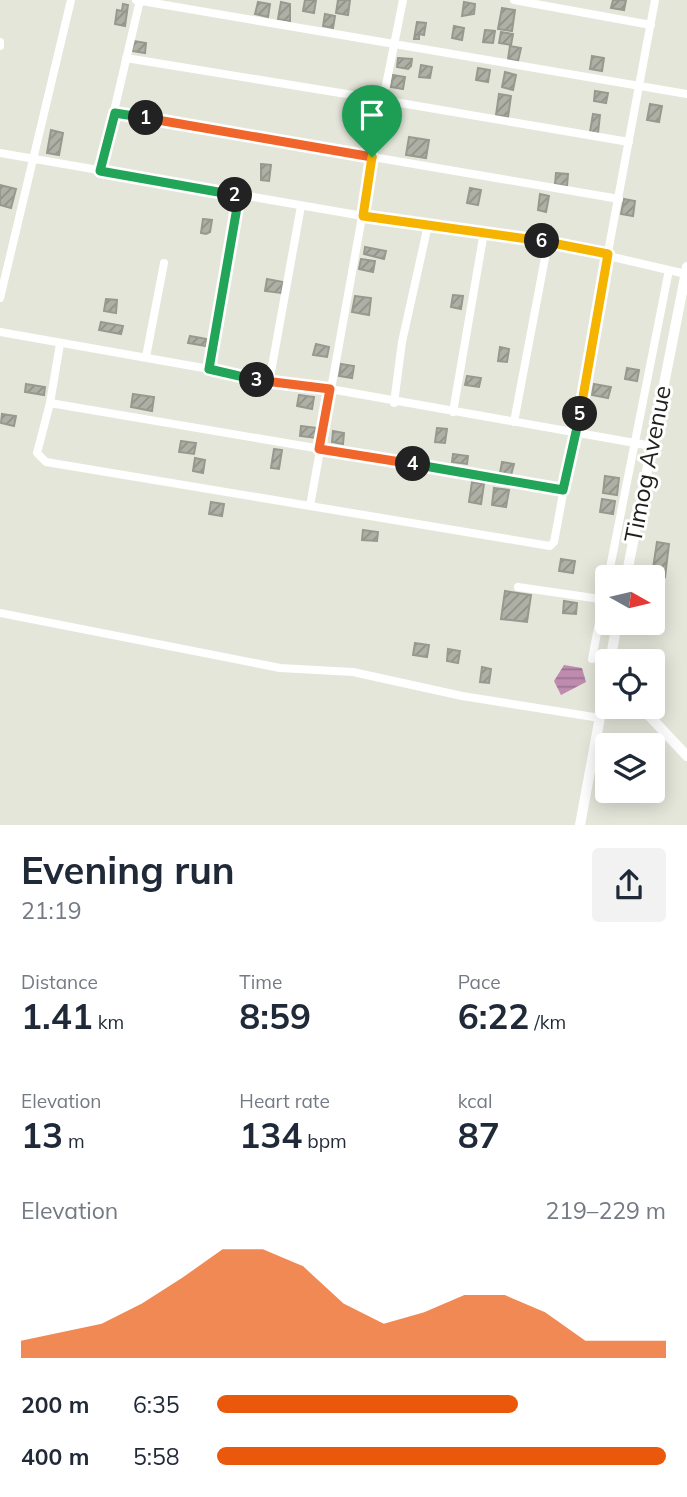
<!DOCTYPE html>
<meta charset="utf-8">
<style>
:root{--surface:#fff;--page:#f2f2f3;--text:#1f2937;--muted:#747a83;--accent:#ea580c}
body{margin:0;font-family:Mulish,sans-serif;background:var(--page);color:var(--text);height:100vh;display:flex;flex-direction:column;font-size:26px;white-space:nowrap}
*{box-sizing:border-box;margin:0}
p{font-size:23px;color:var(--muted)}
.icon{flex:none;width:38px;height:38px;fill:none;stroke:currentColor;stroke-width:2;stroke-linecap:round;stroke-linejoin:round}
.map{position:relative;height:825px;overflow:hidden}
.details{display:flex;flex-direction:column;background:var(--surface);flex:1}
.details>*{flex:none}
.needle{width:46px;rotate:98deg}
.tools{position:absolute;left:595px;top:565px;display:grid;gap:14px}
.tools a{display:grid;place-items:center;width:70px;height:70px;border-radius:7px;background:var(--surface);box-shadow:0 4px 18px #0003;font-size:35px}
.pin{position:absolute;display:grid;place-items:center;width:60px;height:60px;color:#fff;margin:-72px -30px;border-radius:50% 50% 50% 0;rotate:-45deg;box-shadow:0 0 7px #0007}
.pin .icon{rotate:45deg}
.km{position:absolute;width:35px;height:35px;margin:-18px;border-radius:50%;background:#222;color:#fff;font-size:19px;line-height:35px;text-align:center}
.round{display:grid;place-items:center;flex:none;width:74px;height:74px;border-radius:7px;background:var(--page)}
.head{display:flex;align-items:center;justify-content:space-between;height:119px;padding:0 21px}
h1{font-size:38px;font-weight:700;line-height:52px}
.stats{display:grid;grid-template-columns:repeat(3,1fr);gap:10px;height:119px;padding:7px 21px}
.stats div{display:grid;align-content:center}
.stats b{font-size:35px;font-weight:700}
.stats small{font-size:19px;font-weight:400}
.stats p{font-size:19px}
.chart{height:196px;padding:14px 21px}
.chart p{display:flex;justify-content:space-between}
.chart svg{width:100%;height:126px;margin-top:7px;fill:var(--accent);opacity:.7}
ul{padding:0 21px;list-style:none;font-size:23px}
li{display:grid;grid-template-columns:112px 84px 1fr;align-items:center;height:52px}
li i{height:18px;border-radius:9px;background:var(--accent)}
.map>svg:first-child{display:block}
.water{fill:url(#water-rules)}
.building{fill:url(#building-hatch);stroke:#98998e;stroke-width:2}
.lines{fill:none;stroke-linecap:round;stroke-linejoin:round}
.minor{stroke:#fff;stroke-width:8}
.tertiary{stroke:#fff;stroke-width:10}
.secondary{stroke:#fff;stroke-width:10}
.split-1-casing{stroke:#fff;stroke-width:14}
.split-2-casing{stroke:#fff;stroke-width:14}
.split-3-casing{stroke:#fff;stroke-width:14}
.split-4-casing{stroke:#fff;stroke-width:14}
.split-5-casing{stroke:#fff;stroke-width:14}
.split-6-casing{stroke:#fff;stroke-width:14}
.split-7-casing{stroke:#fff;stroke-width:14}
.split-1{stroke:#f0652b;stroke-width:9}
.split-2{stroke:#22a559;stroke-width:9}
.split-3{stroke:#22a559;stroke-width:9}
.split-4{stroke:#f0652b;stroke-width:9}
.split-5{stroke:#22a559;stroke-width:9}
.split-6{stroke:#f5b400;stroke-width:9}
.split-7{stroke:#f5b400;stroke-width:9}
.labels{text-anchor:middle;stroke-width:6;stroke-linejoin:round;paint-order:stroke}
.street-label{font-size:24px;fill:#1f1f1b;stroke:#fff}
</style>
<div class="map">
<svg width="687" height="825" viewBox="0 0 687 825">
<defs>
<pattern id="water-rules" width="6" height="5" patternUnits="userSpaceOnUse" patternTransform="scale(1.75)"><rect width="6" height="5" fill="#bf8caf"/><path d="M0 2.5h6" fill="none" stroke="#9b728e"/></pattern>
<pattern id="building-hatch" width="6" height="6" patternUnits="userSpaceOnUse" patternTransform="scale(1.75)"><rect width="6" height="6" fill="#afb0a5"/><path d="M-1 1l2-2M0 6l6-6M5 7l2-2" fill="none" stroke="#8e8f86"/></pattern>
</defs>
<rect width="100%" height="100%" fill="#e5e6da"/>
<path class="water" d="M564 665 582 668 586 682 561 695 554 681Z"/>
<path class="building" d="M305 0H316L314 13 303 11Z
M338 0H350L348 15 336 13Z
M613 0H626L624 10 611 8Z
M258 2 270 4 268 17 255 14Z
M281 2 290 4V21L278 19Z
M464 2 475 4 474 14 462 16Z
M123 4 128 5 125 26 115 24 117 10 122 11Z
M502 8 515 10 512 31 498 29Z
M325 14 335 16 333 28 323 26Z
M417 22 426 23 424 35 419 34V39H414Z
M454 26 464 28 462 40 452 38Z
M485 30 495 31 493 43 483 42Z
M501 32 513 34 511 45 499 43Z
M134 41 146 43 145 53 132 51Z
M510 46 521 48 518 61 508 59Z
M592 56 604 58 602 71 590 69Z
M398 58 412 59 411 66 408 69 397 67Z
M421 65 432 67 430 78 419 77Z
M478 68 490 70 488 82 476 80Z
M505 72 516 75 513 90 502 87Z
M393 75 405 77 403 89 391 87Z
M595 91 608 93 606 103 594 101Z
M499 94 511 96 508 117 496 115Z
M650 104 662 106 659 122 647 120Z
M593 114 600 115 598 133 590 132Z
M51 130 63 133 59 155 47 153Z
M409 137 429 140 426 158 406 155Z
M261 164 271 165 269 181 261 180Z
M556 173 568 174 567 186 555 184Z
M0 185 16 189 11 208 0 205Z
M470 188 481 190 478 205 467 203Z
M540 194 549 196 546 212 538 210Z
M624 199 635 201 633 216 621 214Z
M203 219 212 220 210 232 206 234 201 233Z
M365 247 386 251 384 259 364 254Z
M361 259 375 261 373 272 359 269Z
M267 279 283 282 281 293 265 291Z
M453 295 463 296 461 309 451 307Z
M355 296 371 298 369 315 352 312Z
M106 299 117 300 116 313 104 311Z
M101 322 123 326 121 334 99 330Z
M190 336 207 339 206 346 188 343Z
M316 344 329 347 327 357 313 355Z
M500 347 509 349 507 362 498 361Z
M341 364 354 366 352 378 339 376Z
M627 368 639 370 637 381 625 379Z
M467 376 481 378 479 387 465 385Z
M26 384 45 387 44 395 25 392Z
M594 384 611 387 608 398 592 395Z
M133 394 154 397 152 411 131 407Z
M299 395 314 397 312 409 297 406Z
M2 414 16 416 14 426 1 423Z
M301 426 318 428 316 438 300 436Z
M437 428 447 429 445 443 435 442Z
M333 431 344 433 343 444 332 442Z
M181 441 196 443 194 454 179 452Z
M274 449 282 450 279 469 271 468Z
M453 454 468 456 467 464 452 462Z
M195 458 205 460 203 473 193 471Z
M502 462 514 464 511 475 500 473Z
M605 476 619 478 617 495 603 493Z
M472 482 484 484 481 504 469 502Z
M494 488 509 490 506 507 492 505Z
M602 499 615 501 613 514 600 512Z
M211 502 224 504 222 516 209 514Z
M363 530 378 532 377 541 362 540Z
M657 542 669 544 665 577 652 575Z
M561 559 575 561 573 573 559 571Z
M653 583 662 585 656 619H653Z
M505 591 531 595 527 622 501 619Z
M564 601 577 603 576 614 563 613Z
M415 643 429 645 427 657 413 655Z
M448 649 460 651 458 663 447 661Z
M482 667 491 669 489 683 480 682Z"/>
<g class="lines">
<path class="minor" d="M136 0 687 94
M514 0 651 25
M0 42V46
M126 58 383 100 403 0
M115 113 619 199
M0 153 363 216 548 242 686 274
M100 171 140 0
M0 298 71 0
M0 332 209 369 269 383 330 389 652 446
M60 344 50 403 563 490
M146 357 164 263
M209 369 239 196
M269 383 301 206
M50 403 37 453 46 462 550 546 554 542 655 0
M394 403 402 342 428 225
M453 412 484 232
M514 422 548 242
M310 506 383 100 629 142
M608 578 669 270
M518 587 607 600
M0 613 280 668 353 672 462 696 600 718
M592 659 607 581"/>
<path class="tertiary" d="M641 707 687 756"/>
<path class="secondary" d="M626 578 687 267
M610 662 617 623
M580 825 607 679"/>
</g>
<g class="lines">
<g class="split-1-casing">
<path id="split-1" d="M146 118 372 157"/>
</g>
<g class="split-2-casing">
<path id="split-2" d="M146 118 115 113 100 171 235 195"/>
</g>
<g class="split-3-casing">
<path id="split-3" d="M235 195 239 196 209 369 257 380"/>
</g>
<g class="split-4-casing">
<path id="split-4" d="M257 380 330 389 319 449 413 464"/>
</g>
<g class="split-5-casing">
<path id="split-5" d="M413 464 563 490 580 414"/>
</g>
<g class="split-6-casing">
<path id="split-6" d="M542 241 608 254 580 414"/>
</g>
<g class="split-7-casing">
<path id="split-7" d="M372 157 363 216 542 241"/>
</g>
<use href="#split-1" class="split-1"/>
<use href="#split-2" class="split-2"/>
<use href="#split-3" class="split-3"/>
<use href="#split-4" class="split-4"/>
<use href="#split-5" class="split-5"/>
<use href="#split-6" class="split-6"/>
<use href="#split-7" class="split-7"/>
</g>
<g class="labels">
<g class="street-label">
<text transform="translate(648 464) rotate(-79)" y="8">Timog Avenue</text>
</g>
</g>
</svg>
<div class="tools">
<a><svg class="needle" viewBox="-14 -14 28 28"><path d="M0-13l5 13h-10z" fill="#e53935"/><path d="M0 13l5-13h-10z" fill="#747a83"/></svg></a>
<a><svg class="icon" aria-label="locate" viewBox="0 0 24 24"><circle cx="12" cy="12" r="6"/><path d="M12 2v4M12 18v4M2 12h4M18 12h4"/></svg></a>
<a><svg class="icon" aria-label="layers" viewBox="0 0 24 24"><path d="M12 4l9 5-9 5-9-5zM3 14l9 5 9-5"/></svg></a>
</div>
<div class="pin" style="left:372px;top:157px;background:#1e9e55"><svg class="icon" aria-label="arrive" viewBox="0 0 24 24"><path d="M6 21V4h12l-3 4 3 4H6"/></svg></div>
<b class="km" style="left:146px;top:118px">1</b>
<b class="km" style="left:235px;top:195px">2</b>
<b class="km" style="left:257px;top:380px">3</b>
<b class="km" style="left:413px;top:464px">4</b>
<b class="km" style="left:580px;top:414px">5</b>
<b class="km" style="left:542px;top:241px">6</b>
</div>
<section class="details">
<div class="head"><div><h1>Evening run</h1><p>21:19</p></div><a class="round"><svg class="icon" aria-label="share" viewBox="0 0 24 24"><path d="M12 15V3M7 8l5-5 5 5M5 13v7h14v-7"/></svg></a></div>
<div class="stats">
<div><p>Distance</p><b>1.41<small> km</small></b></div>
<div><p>Time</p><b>8:59</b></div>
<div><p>Pace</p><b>6:22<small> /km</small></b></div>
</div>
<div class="stats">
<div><p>Elevation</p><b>13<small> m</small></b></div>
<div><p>Heart rate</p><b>134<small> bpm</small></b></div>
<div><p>kcal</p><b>87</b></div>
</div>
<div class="chart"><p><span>Elevation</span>219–229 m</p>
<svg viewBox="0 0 160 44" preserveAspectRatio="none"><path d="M0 44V38L10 35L20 32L30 25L40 16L50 6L60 6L70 12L80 25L90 32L100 28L110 22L120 22L130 28L140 38L150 38L160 38V44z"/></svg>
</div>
<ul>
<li><b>200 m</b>6:35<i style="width:67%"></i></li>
<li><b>400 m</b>5:58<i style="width:100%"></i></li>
</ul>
</section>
